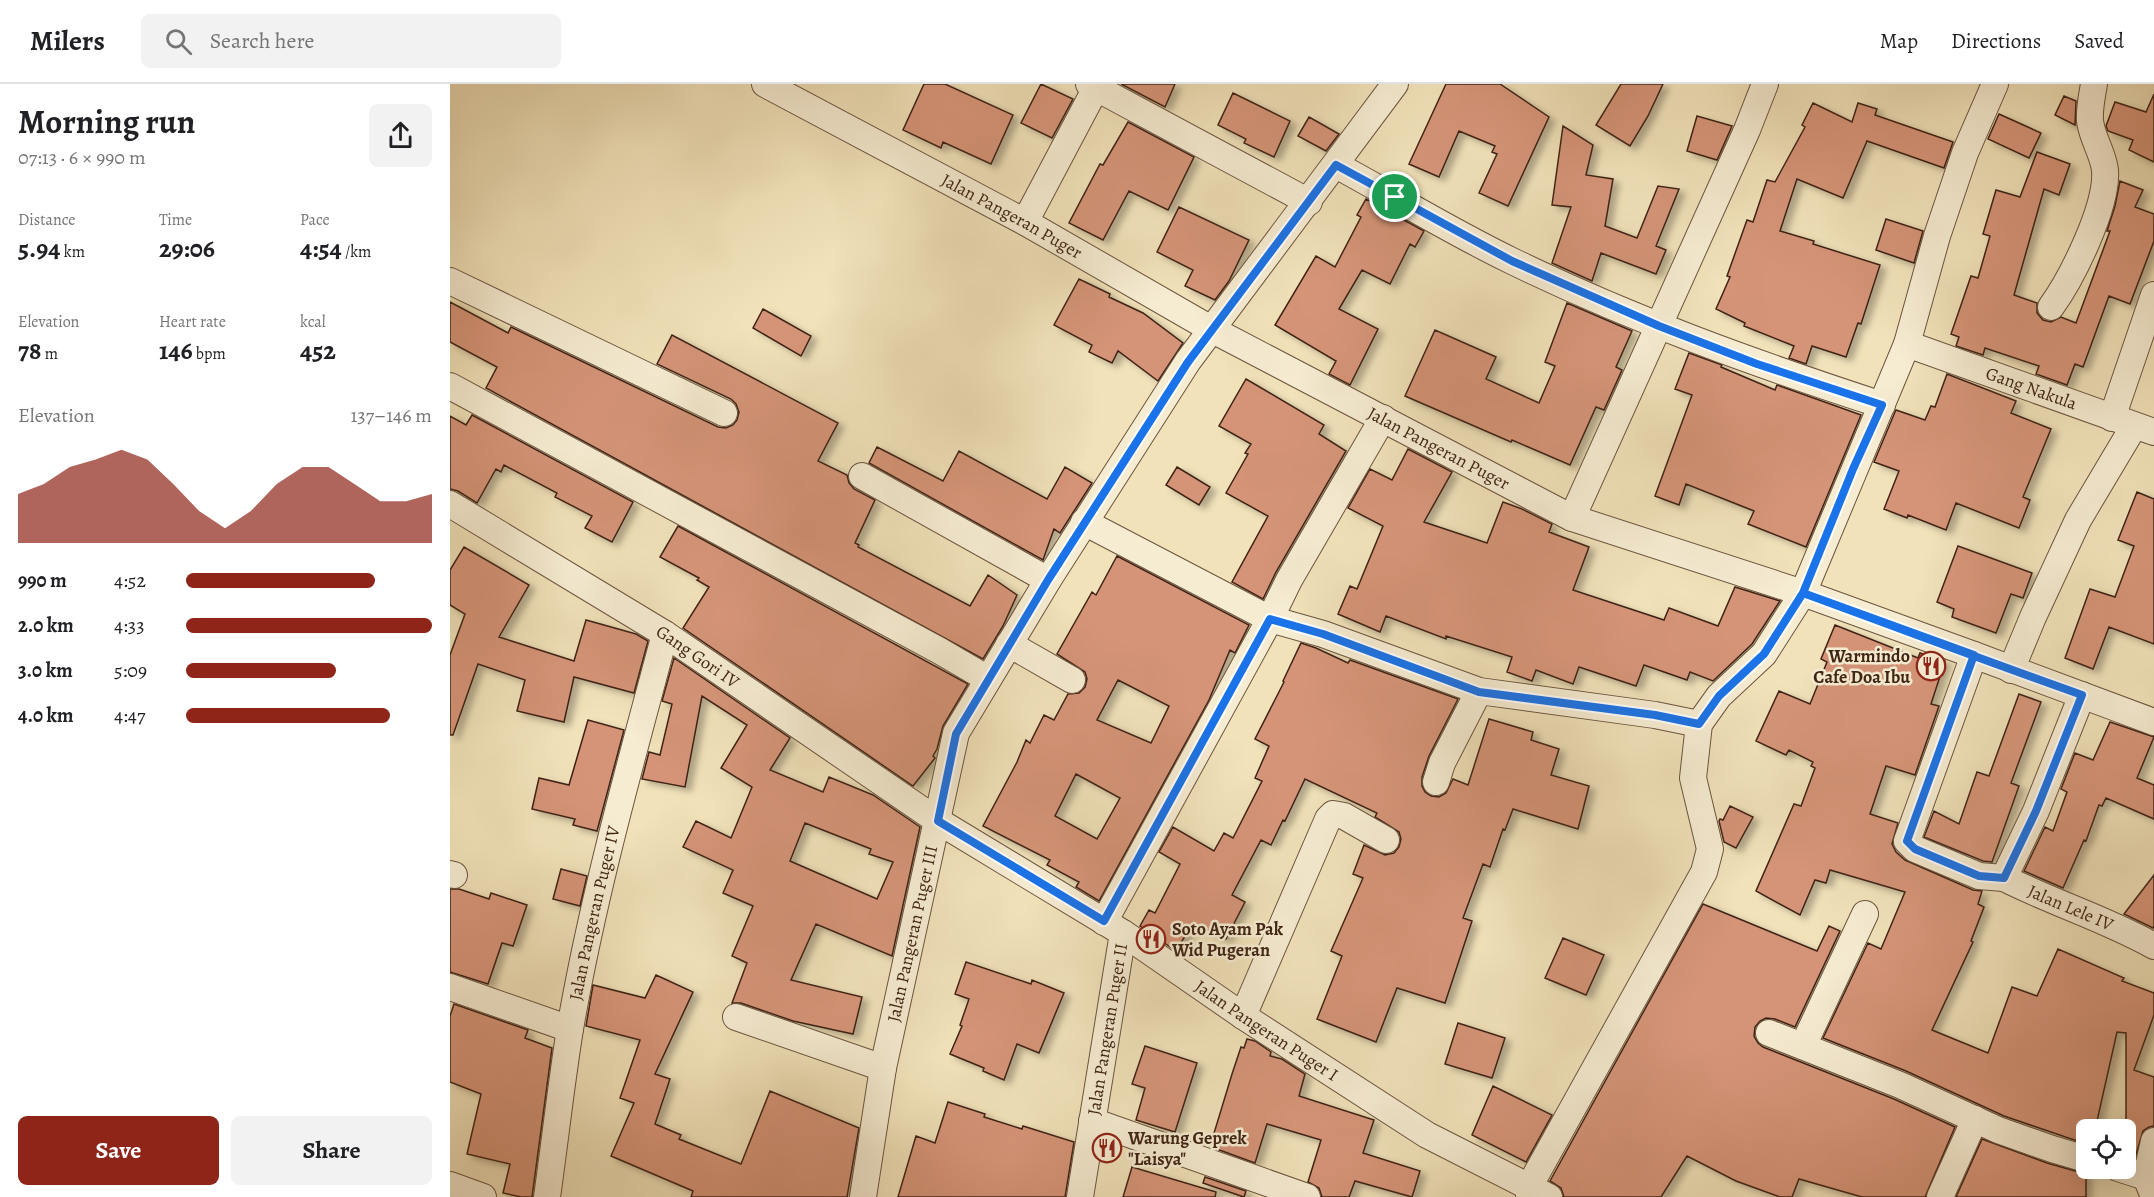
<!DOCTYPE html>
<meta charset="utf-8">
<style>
:root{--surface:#fff;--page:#f2f2f2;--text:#202124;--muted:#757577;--line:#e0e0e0;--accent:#8f2418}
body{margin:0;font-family:Alegreya,serif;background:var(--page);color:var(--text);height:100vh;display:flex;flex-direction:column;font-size:22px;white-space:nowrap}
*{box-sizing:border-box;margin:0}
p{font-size:20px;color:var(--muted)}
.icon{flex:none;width:33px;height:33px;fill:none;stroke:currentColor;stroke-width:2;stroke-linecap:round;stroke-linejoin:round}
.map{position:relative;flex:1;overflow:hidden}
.panel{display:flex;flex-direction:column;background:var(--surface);width:450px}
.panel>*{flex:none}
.fabs{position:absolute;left:1626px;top:1035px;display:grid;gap:12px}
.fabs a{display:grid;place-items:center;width:60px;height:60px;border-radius:9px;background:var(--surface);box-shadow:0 6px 24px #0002;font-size:30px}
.pin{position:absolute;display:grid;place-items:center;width:51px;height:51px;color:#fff;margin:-26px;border:3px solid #fff;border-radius:50%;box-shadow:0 2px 6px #0007}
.round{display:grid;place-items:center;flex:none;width:63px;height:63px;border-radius:9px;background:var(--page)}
.head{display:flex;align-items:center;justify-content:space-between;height:102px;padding:0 18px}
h1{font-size:33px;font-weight:700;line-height:45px}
.metrics{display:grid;grid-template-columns:repeat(3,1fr);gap:9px;height:102px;padding:6px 18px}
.metrics div{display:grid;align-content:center}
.metrics b{font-size:26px;font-weight:700}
.metrics small{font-size:16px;font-weight:400}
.metrics p{font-size:16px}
.chart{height:168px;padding:12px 18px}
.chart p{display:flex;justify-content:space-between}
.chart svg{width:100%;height:108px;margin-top:6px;fill:var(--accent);opacity:.7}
.primary-button{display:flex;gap:12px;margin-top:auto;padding:12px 18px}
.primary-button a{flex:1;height:69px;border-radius:9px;background:var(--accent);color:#fff;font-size:24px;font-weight:700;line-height:69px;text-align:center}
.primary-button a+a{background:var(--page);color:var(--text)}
ul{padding:0 18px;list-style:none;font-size:20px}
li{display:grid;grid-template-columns:96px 72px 1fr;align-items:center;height:45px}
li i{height:15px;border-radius:8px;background:var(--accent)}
header{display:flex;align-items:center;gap:36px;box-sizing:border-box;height:84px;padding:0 30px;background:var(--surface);border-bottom:2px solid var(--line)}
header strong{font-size:28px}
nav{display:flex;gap:33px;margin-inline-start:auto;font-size:21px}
.search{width:420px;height:54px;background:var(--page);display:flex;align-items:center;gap:15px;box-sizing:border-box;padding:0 21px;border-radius:9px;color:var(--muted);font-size:22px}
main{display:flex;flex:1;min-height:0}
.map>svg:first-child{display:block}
.building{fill:#d59478;stroke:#3f2415;stroke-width:1.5;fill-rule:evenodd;filter:url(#shadow)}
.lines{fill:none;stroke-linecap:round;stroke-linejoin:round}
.street-casing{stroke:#6c543e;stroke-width:28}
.street{stroke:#f6ecd2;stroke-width:26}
.route-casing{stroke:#fff;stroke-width:12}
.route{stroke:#1a73e8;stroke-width:8}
.labels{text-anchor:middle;stroke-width:5;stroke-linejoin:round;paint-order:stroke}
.street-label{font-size:18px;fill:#3f2415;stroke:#f6ecd2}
.poi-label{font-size:18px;font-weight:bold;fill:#3f2415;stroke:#f6ecd2;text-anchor:start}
</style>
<header>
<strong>Milers</strong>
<div class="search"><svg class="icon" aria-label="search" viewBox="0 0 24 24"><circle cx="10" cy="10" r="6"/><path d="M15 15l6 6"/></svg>Search here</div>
<nav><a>Map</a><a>Directions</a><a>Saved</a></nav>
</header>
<main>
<section class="panel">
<div class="head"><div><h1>Morning run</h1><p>07:13 · 6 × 990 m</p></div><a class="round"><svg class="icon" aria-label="share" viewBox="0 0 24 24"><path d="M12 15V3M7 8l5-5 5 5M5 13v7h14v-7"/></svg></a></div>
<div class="metrics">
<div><p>Distance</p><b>5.94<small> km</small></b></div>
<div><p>Time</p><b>29:06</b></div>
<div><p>Pace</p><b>4:54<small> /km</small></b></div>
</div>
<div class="metrics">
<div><p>Elevation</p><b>78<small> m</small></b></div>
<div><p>Heart rate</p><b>146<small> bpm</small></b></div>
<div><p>kcal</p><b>452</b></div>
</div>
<div class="chart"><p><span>Elevation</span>137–146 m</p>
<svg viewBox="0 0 160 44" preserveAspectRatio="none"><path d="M0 44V24L10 20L20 13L30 10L40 6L50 10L60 20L70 31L80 38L90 31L100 20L110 13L120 13L130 20L140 27L150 27L160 24V44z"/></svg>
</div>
<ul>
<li><b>990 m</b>4:52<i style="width:77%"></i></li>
<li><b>2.0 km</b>4:33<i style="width:100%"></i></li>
<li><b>3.0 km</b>5:09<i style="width:61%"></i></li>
<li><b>4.0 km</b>4:47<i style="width:83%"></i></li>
</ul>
<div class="primary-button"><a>Save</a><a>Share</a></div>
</section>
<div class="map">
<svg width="1704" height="1113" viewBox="0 0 1704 1113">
<defs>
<filter id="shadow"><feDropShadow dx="6" dy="4" stdDeviation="3" flood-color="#0004"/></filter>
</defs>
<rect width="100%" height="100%" fill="#f1e2ba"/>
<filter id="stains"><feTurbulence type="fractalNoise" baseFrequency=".00333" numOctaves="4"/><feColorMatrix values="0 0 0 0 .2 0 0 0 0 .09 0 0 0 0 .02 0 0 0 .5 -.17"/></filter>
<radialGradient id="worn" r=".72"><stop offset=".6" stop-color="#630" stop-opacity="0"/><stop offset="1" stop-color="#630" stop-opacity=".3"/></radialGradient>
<path class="building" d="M474 0H495L563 31 541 80 493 58 491 64 453 46Z
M591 0 623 15 602 54 571 39Z
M671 0H725L715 23Z
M996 0H1050L1099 33 1058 122 1029 109 1047 70 1042 68 1045 62 1009 47 989 93 959 80Z
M1171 0H1213L1198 32 1180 62 1146 41Z
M783 9 840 37 824 73 794 59 796 55 768 41Z
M1704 10V78L1679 66 1683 56 1658 47 1656 42 1665 18 1696 28Z
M1614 12 1626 17 1625 41 1605 31Z
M1363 19 1402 38 1408 19 1427 25 1425 31 1503 58 1494 84 1417 57 1393 114 1347 95 1330 147 1364 157 1363 160 1430 181 1411 240 1408 239 1396 273 1362 262 1356 280 1339 274 1344 262 1294 242 1295 239 1266 225 1280 193 1277 192 1297 136 1303 138 1317 96 1325 98 1355 43 1352 41Z
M1549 30 1591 49 1579 74 1538 55Z
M1247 32 1282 42 1267 76 1237 67Z
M859 33 889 50 876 67 848 52Z
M678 38 744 73 718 126 679 107 653 156 619 139 650 80 653 81Z
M1113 42 1143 61 1136 91 1163 95 1155 142 1187 154 1208 102 1229 105 1206 162 1216 166 1206 190 1151 169 1142 197 1102 179 1121 123 1102 121Z
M1587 68 1620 80 1609 111 1594 105 1564 211 1587 219V229L1593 236 1601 238 1611 233 1626 239 1660 147H1657L1665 122 1670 97 1693 106 1685 123 1704 130V157L1680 220 1659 212 1633 283 1625 280 1617 301 1586 290 1589 282 1535 264 1533 271 1506 262 1509 253 1501 250 1521 192 1528 194 1540 152 1533 150 1546 106 1570 113Z
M916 115 974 147 965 163 960 160 940 200 912 186 889 225 928 245 900 301 879 290 886 277 825 241 866 172 885 183 911 133 907 131Z
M729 123 799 156 779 197 765 216 735 202 743 186 707 168Z
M1436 135 1473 147 1464 179 1426 166Z
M629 195 660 210 659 213 693 229 733 259 708 297 668 267 662 279 639 268 642 261 604 241Z
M0 218 58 249 61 243 268 343 276 344 283 341 287 336 289 328 286 320 281 315 207 280 222 251 388 339 368 377 397 391 399 399 404 405 425 416 405 459 409 461 408 463 520 522 538 491 567 511 553 542 533 575 36 304 47 283 0 258Z
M1117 219 1182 247 1166 283 1172 286 1154 326 1146 323 1120 381 1062 356 1061 358 955 312 985 246 1046 273 1036 295 1089 319 1105 282 1095 278Z
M313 225 361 252 351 272 303 244Z
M1239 269 1272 281 1271 283 1325 306 1327 301 1411 331 1356 463 1298 440 1304 427 1236 400 1229 421 1205 412 1242 311 1225 305Z
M1497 290 1566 317 1561 329 1601 345 1573 413 1580 416 1569 444 1506 419 1496 446 1458 431 1457 434 1434 425 1449 387 1424 378 1445 328 1446 326 1475 336 1481 322 1485 323Z
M796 295 874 341 869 350 896 367 826 488 813 515 782 498 818 432 776 409 798 370 795 369 801 360 769 342Z
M22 331 183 418 162 458 135 444 142 432 105 413 107 409 54 381 51 388 46 385 27 419 8 407 0 405V332L16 341Z
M427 363 493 397 509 367 597 415 615 383 642 399 610 449 604 445 593 476 419 379Z
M958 365 1002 388 974 438 1037 459 1053 418 1072 425 1102 440 1099 448 1139 463 1123 506 1214 536 1219 524 1268 542 1285 503 1330 517 1302 560 1263 597 1240 588 1237 596 1194 581 1186 602 1129 583 1123 600 1086 586 1082 597 1057 588 1062 573 996 552V555L936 532 930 548 888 530 900 502 907 505 933 442 898 424 920 385 942 396Z
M727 383 760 403 749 421 716 401Z
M1687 408 1704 415V560L1659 543 1643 585 1615 574 1640 505 1665 513 1684 462 1668 456Z
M228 442 518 600 493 642 487 665 483 672 485 674 463 702 233 544 259 503 247 496 249 494 210 473Z
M1508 462 1582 489 1573 514 1561 510 1546 549 1502 533 1504 525 1487 518Z
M14 463 79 501 49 553 124 577 136 536 186 550 198 557 184 609 124 593 114 638 67 627 75 596 28 580 3 651H0V571L15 530 0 521V486Z
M667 472 799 541 785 569 780 566 759 616 649 817 626 803 629 798 597 781 600 776 533 742 567 678 576 656 580 659 594 631 604 636 618 610 629 609 635 603 637 595 635 588 607 570 642 508 646 511ZM668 596 719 622 701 659 647 636ZM626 690 670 714 647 755 605 732Z
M1385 541 1468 574 1470 569 1495 577 1481 620 1489 622 1465 691 1436 682 1420 730 1448 739 1442 760 1446 768 1455 776 1523 806 1532 807 1528 820 1534 823 1521 857 1523 858 1482 946 1538 969 1562 903 1587 912 1608 865 1674 894 1672 897 1704 909V931L1684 986 1704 993V1042L1699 1043 1693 1047 1685 1074 1676 1071V949L1667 948 1645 1046H1636V1060L1554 1032 1456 987 1373 954 1418 859 1431 865 1455 808 1380 786 1376 799 1365 796 1350 831 1306 807 1344 720 1351 722 1365 684 1361 682 1363 678 1339 666 1336 671 1306 657 1329 607 1360 620 1377 578 1371 575Z
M851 559 866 564 898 579 900 576 1008 615 979 672 972 693V702L975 708 981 712 989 713 996 709 1003 695 1018 701 1039 635 1083 648 1081 656 1109 665 1101 691 1139 702 1128 745 1063 725 1055 746 1053 745 1040 783 1033 780 1013 834 1022 837 995 919 947 904 926 958 867 935 892 872 881 867 913 794 903 790 914 761 935 771 944 769 949 763 951 755 949 748 925 733 927 729 855 695 835 737 833 736 821 761 811 756 782 811 795 818 776 855 743 839 726 867 690 842 699 826 705 829 730 780 709 768 723 743 764 767 774 749 783 754 812 697 805 694 819 662 805 655 834 598 833 597Z
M224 574 340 654 320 686 373 708 379 693 423 711 470 743 442 872 366 840 341 896 412 913 403 950 343 937 291 919H282L297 879 282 872 303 822 273 809 283 786 233 763 246 737 281 754 302 703 271 684 297 641 252 612 235 703 192 695 199 668 210 671 222 620 212 617ZM355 739 421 765 419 770 443 778 427 815 340 777Z
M1569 610 1591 618 1561 699 1569 702 1542 778 1533 777 1474 753 1484 727 1509 740 1527 688 1539 692Z
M138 636 174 646 147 747 123 741 125 735 82 725 89 694 119 701Z
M1660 638 1704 653 1687 694 1704 701V735L1656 714 1652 722 1649 721 1636 757 1634 756 1613 804 1574 787 1595 743 1603 747 1617 708 1611 705 1625 669 1643 676Z
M1280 722 1303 733 1286 764 1274 758 1269 737 1270 735 1273 736Z
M111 785 137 792 130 822 103 815Z
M1704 791V842L1703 844 1674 830Z
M0 805H9L39 815 41 809 77 821 63 862 52 859 38 900 0 888Z
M1253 820 1367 867 1379 842 1390 847 1345 943 1325 935 1316 934 1310 937 1305 943 1304 952 1308 959 1313 963 1444 1015 1505 1043 1475 1113H1412L1349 1095 1342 1113H1330L1286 1097 1237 1072 1211 1113H1114L1111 1104 1100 1097Z
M1113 854 1154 871 1136 911 1095 894Z
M516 878 581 900 582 896 614 909 589 969 567 960 554 996 533 987 534 984 500 970 512 942 510 941 519 915 505 910Z
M206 891 243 908 205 990 220 995 205 1040 231 1051 229 1055 291 1080 320 1007 409 1044 397 1113H241L243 1107 161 1072 184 1019 170 1014 190 956 136 942 143 901 195 914Z
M4 920 78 946 75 954 102 964 82 1113H71L53 1109 60 1080 17 1070 31 1010 0 998V932Z
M1008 939 1055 954 1042 994 995 980Z
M797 955 805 957 821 968 820 972 832 975 855 990 849 1012 924 1036 913 1069 970 1087 962 1113 905 1097 899 1113H872L869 1104 858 1098 871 1056 817 1040 805 1079 764 1064 765 1061 761 1059 782 990 791 963 794 964Z
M695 962 747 979 725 1048 686 1036 695 1004 682 1000Z
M1043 1002 1102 1031 1076 1078 1022 1051Z
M498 1018 535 1030 534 1033 572 1045 573 1042 624 1058 615 1113H448L466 1052 485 1059Z
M1532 1055 1597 1079 1636 1090V1113H1506Z
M682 1083 766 1108 765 1113H673Z
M755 1093 796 1107 794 1113 753 1099Z"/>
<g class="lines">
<g class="street-casing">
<g id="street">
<path id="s1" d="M315 0 575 138 761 245 1122 434 1353 509 1524 571 1704 638"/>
<path d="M639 0 859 118"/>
<path d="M886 81C945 113 1002 148 1062 177 1181 235 1306 280 1432 321"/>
<path d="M575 138 648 0"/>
<path d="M0 197 274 329"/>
<path d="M1601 223C1622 194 1658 122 1655 86 1653 69 1642 54 1640 37 1639 25 1642 12 1644 0"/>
<path id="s2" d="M1457 260 1704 348"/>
<path d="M0 302 490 567 538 595"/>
<path d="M1662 334 1704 211"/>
<path d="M412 392 598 496"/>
<path id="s3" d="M0 420 215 550 488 737 673 849 793 932 977 1051 1099 1113"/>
<path d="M1122 434 1297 46 1315 0"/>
<path d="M634 438 820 535 873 550 1029 607 1205 631 1249 640"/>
<path d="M559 560 622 596"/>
<path d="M1524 571 1457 757 1465 765 1529 792 1554 794"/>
<path d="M1561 586 1583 533 1628 436 1684 342"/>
<path id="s4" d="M1632 611 1586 727 1554 794C1603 819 1656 835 1704 862"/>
<path d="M986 698 992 679 1029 607"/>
<path d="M0 790 4 791"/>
<path d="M654 838 820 535 839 496 933 334"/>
<path d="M0 903 120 945"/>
<path d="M793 932 878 735 883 730 894 732 936 756"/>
<path d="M286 933 433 984"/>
<path d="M1319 949 1450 1001 1548 1046 1602 1065 1636 1075"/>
<path d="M1353 962 1415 830"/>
<path d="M642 1037 857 1113"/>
<path d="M1668 1084 1696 1093"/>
<path d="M0 1101 33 1113"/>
<path id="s5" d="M97 1113C105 1057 111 1001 120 945 143 812 180 681 215 550"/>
<path id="s6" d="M413 1113 433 984 506 649 598 496 738 277 945 0"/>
<path id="s7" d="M630 1113 673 849"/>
<path d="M1079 1113V1103L1254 788 1260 765 1243 694 1249 640 1269 612 1314 570 1353 509 1457 260 1487 152 1515 69 1545 0"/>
<path d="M1490 1113 1525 1035"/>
<path d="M1704 1113 1696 1093 1704 1057"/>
</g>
</g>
<use href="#street" class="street"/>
</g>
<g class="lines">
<g class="route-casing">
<path id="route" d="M945 113 886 81 738 278 598 496 506 650 488 737 654 837 820 535 873 550 1029 608 1205 631 1249 640 1269 612 1314 570 1353 509 1524 571 1457 757 1465 765 1529 792 1554 794 1586 727 1632 611C1539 578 1446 543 1353 509L1403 385 1432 321 1307 280 1209 242 1062 177 945 113"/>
</g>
<use href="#route" class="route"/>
</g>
<defs>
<g id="restaurant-ring" transform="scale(1.5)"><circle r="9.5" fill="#f6ecd2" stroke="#8f2418" stroke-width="1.5"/><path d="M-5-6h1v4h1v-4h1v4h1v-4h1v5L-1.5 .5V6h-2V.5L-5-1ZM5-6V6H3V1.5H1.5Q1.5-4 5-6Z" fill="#8f2418"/></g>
</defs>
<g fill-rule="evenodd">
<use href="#restaurant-ring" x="1481" y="582"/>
<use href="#restaurant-ring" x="701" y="855"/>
<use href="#restaurant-ring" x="657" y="1064"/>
</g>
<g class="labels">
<g class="street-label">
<text dy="6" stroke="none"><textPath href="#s1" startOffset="280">Jalan Pangeran Puger</textPath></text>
<text dy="6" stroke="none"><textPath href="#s2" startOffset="132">Gang Nakula</textPath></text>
<text dy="6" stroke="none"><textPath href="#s1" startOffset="766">Jalan Pangeran Puger</textPath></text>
<text dy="6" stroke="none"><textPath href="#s3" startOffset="291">Gang Gori IV</textPath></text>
<text dy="6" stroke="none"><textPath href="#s4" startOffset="272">Jalan Lele IV</textPath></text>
<text dy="6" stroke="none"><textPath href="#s5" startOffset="288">Jalan Pangeran Puger IV</textPath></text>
<text dy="6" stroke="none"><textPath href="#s6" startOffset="268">Jalan Pangeran Puger III</textPath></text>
<text dy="6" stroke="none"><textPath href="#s7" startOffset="170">Jalan Pangeran Puger II</textPath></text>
<text dy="6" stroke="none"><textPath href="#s3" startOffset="972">Jalan Pangeran Puger I</textPath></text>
</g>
<g class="poi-label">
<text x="1460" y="578" text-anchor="end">Warmindo<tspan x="1460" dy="21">Cafe Doa Ibu</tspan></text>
<text x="722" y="851">Soto Ayam Pak<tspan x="722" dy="21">Wid Pugeran</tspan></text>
<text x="678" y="1060">Warung Geprek<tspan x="678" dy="21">"Laisya"</tspan></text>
</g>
</g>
<rect width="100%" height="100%" filter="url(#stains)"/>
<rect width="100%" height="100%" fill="url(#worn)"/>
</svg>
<div class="fabs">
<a><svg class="icon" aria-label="locate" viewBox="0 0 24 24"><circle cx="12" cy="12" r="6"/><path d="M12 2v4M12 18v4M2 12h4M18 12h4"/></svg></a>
</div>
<div class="pin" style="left:945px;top:113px;background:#1e9e55"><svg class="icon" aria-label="arrive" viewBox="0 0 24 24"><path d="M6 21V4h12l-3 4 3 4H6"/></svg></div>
</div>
</main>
